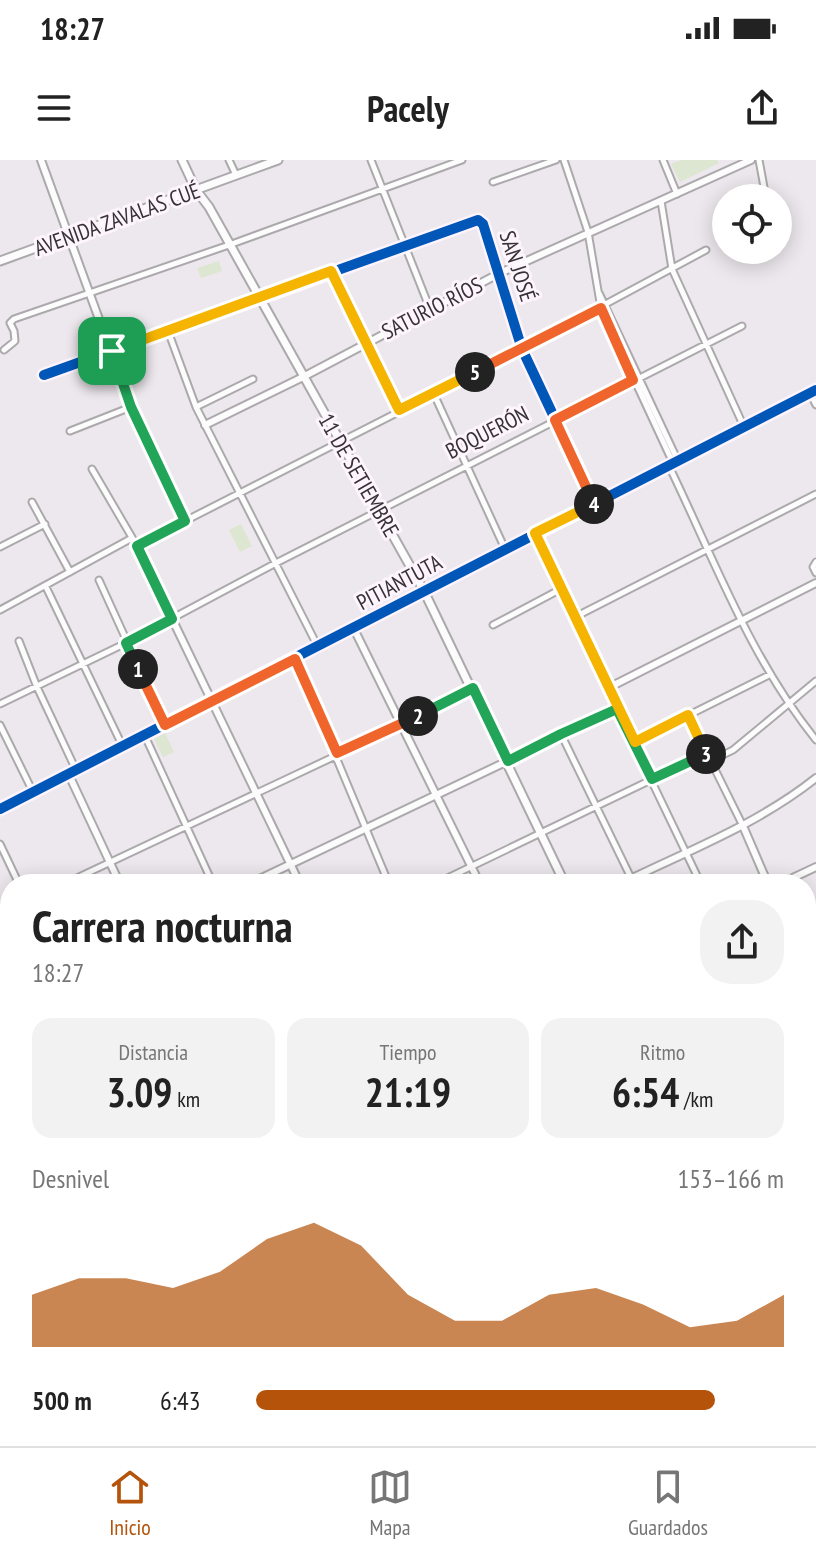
<!DOCTYPE html>
<html lang="es">
<meta charset="utf-8">
<style>
:root{--surface:#fff;--page:#f2f2f2;--text:#222;--muted:#767676;--line:#e0e0e0;--accent:#b45309}
body{margin:0;font-family:"PT Sans Narrow",sans-serif;background:var(--page);color:var(--text);height:100vh;display:flex;flex-direction:column;font-size:30px;white-space:nowrap}
*{box-sizing:border-box;margin:0}
p{font-size:26px;color:var(--muted)}
.icon{flex:none;width:44px;height:44px;fill:none;stroke:currentColor;stroke-width:2;stroke-linecap:round;stroke-linejoin:round}
.map{position:relative;flex:1;overflow:hidden}
.panel{position:absolute;left:0px;top:714px;width:816px;height:572px;display:flex;flex-direction:column;background:var(--surface);border-radius:32px 32px 0 0;box-shadow:0 4px 20px #0003}
.panel>*{flex:none}
.controls{position:absolute;left:712px;top:24px;display:grid;gap:16px}
.controls a{display:grid;place-items:center;width:80px;height:80px;border-radius:50%;background:var(--surface);box-shadow:0 4px 20px #0003;font-size:40px}
.pin{position:absolute;display:grid;place-items:center;width:68px;height:68px;color:#fff;margin:-34px;border-radius:16px;box-shadow:0 4px 12px #0006}
.km{position:absolute;width:40px;height:40px;margin:-20px;border-radius:50%;background:#222;color:#fff;font-size:22px;line-height:40px;text-align:center}
.round{display:grid;place-items:center;flex:none;width:84px;height:84px;border-radius:32px;background:var(--page)}
.summary{display:flex;align-items:center;justify-content:space-between;height:136px;padding:0 32px}
h1{font-size:44px;font-weight:700;line-height:60px}
.stats{display:grid;grid-template-columns:repeat(3,1fr);gap:12px;height:136px;padding:8px 32px}
.stats div{display:grid;align-content:center;border-radius:20px;background:var(--page);text-align:center}
.stats b{font-size:40px;font-weight:700}
.stats small{font-size:22px;font-weight:400}
.stats p{font-size:22px}
.chart{height:224px;padding:16px 32px}
.chart p{display:flex;justify-content:space-between}
.chart svg{width:100%;height:144px;margin-top:8px;fill:var(--accent);opacity:.7}
ul{padding:0 32px;list-style:none;font-size:26px}
li{display:grid;grid-template-columns:128px 96px 1fr;align-items:center;height:60px}
li i{height:20px;border-radius:10px;background:var(--accent)}
.status{display:flex;justify-content:space-between;align-items:center;height:56px;padding:0 40px;background:var(--surface);direction:ltr}
.status svg{height:22px;fill:currentColor}
header{display:flex;justify-content:space-between;align-items:center;height:104px;padding:0 32px;background:var(--surface);font-size:36px;font-weight:700}
.tabs{display:flex;justify-content:space-around;align-items:center;height:112px;border-top:2px solid var(--line);background:var(--surface);font-size:22px;color:var(--muted)}
.tabs a{display:grid;justify-items:center;gap:4px}
.tabs .selected{color:var(--accent)}
.map>svg:first-child{display:block}
.green{fill:#dde6d0}
.park{fill:url(#park-crowns)}
.lines{fill:none;stroke-linecap:round;stroke-linejoin:round}
.minor-casing{stroke:#aca9ac;stroke-width:9}
.tertiary-casing{stroke:#aca9ac;stroke-width:10}
.secondary-casing{stroke:#aca9ac;stroke-width:11}
.minor{stroke:#fcfcfc;stroke-width:5}
.tertiary{stroke:#fcfcfc;stroke-width:6}
.secondary{stroke:#fcfcfc;stroke-width:7}
.cycleway-casing{stroke:#fdf4fd;stroke-width:15}
.cycleway{stroke:#0057b8;stroke-width:10}
.split-1-casing{stroke:#fff;stroke-width:16}
.split-2-casing{stroke:#fff;stroke-width:16}
.split-3-casing{stroke:#fff;stroke-width:16}
.split-4-casing{stroke:#fff;stroke-width:16}
.split-5-casing{stroke:#fff;stroke-width:16}
.split-6-casing{stroke:#fff;stroke-width:16}
.split-1{stroke:#22a559;stroke-width:10}
.split-2{stroke:#f0652b;stroke-width:10}
.split-3{stroke:#22a559;stroke-width:10}
.split-4{stroke:#f5b400;stroke-width:10}
.split-5{stroke:#f0652b;stroke-width:10}
.split-6{stroke:#f5b400;stroke-width:10}
.labels{text-anchor:middle;stroke-width:6;stroke-linejoin:round;paint-order:stroke}
.street-label{font-size:22px;fill:#363236;stroke:#fdf4fd}
</style>
<div class="status"><b>18:27</b><svg viewBox="0 0 49 12"><path d="M0 12V9h3v3zM5 12V6h3v6zM10 12V3h3v9zM15 12V0h3v12zM26 1h20v11H26zM47 4h2v5h-2z"/></svg></div>
<header><svg class="icon" aria-label="menu" viewBox="0 0 24 24"><path d="M4 6h16M4 12h16M4 18h16"/></svg>Pacely<svg class="icon" aria-label="share" viewBox="0 0 24 24"><path d="M12 15V3M7 8l5-5 5 5M5 13v7h14v-7"/></svg></header>
<div class="map">
<svg width="816" height="1286" viewBox="0 0 816 1286">
<defs>
<pattern id="park-crowns" width="20" height="18" patternUnits="userSpaceOnUse" patternTransform="scale(2)"><rect width="20" height="18" fill="#dde6d0"/><path d="M2 6a3 3 0 1 1 6 0M12 15a3 3 0 1 1 6 0" fill="none" stroke="#bec6b3"/></pattern>
</defs>
<rect width="100%" height="100%" fill="#ede8ed"/>
<path class="green" d="M681 0H717L719 3 680 22 671 4Z
M219 101 222 111 201 118 197 108Z
M241 364 252 386 240 392 229 370Z
M165 573 174 592 163 597 154 579Z
M572 1276H660L641 1286H577Z"/>
<path class="park" d="M816 898V989L806 994V903Z
M56 1276H138L126 1286H44Z"/>
<g class="lines">
<g class="minor-casing">
<path id="minor" d="M229 0 236 15
M371 0 430 149
M564 0 588 72 601 148 673 303
M663 0 677 34
M759 0 766 38
M493 22 556 0
M661 41 672 109 744 267
M331 111 399 250
M599 133 678 301
M168 171 196 247 318 487
M4 190 15 181 14 171 10 163 14 159 229 85 462 0
M44 215 478 60 483 64 522 189 595 344
M433 232 505 389
M810 233 816 245
M196 247 253 219
M70 271 131 247
M669 306C714 399 750 498 816 580
M92 309 137 386
M32 342 70 412
M185 361 522 189 706 90
M0 387 45 364
M816 402 813 407 816 413
M99 420 165 565
M46 427 123 587
M0 450 132 378
M575 457 816 334
M493 465 561 429
M19 481 37 527 76 610
M295 499 389 724
M0 544 126 483 276 403 742 166
M617 549 701 724
M688 555 743 666
M0 565 33 632
M561 574 634 724
M145 576 213 724
M635 582 769 515
M710 601 733 590 816 521
M0 684 19 724
M64 724 399 566 471 529
M435 724 707 593
M0 785 10 780
M806 832 816 846
M806 832 816 825
M0 881 10 876
M0 939 10 960
M0 971 10 966
M806 1067 816 1062
M0 1076 10 1067
M0 1131 10 1137
M0 1141 7 1135
M0 1207 10 1198
M343 1276 355 1286
M754 1276 759 1286
M176 1286 187 1276
M357 1286 375 1276
M528 1286 546 1276"/>
</g>
<g class="tertiary-casing">
<path id="tertiary" d="M41 0 131 247 185 361 137 386 300 724
M205 265 303 217 500 113 751 0
M354 469 480 724
M608 528 816 423
M69 615 120 724
M0 649 816 230
M743 666 768 724
M249 724 617 549 535 373
M620 724C687 691 757 665 816 618
M780 724 816 707
M806 761 816 757
M806 1000 816 995
M806 1131 816 1126
M451 1276 456 1286
M562 1276 566 1286
M0 1282 10 1273
M260 1286 274 1276"/>
</g>
<g class="secondary-casing">
<path id="secondary" d="M182 0 196 30 209 47 424 431 565 724
M0 101 278 0
M806 1211 816 1206
M660 1286 679 1276"/>
</g>
<use href="#minor" class="minor"/>
<use href="#tertiary" class="tertiary"/>
<use href="#secondary" class="secondary"/>
<g class="cycleway-casing">
<path id="cycleway" d="M44 215 478 60 483 64 522 189 595 344
M0 649 816 230"/>
</g>
<use href="#cycleway" class="cycleway"/>
</g>
<g class="lines">
<g class="split-1-casing">
<path id="split-1" d="M112 191 131 247 185 361 137 386 172 459 126 483 138 509"/>
</g>
<g class="split-2-casing">
<path id="split-2" d="M138 509 165 565 295 499 337 593 418 556"/>
</g>
<g class="split-3-casing">
<path id="split-3" d="M418 556 473 528 508 601 561 574 617 549 652 619 706 594"/>
</g>
<g class="split-4-casing">
<path id="split-4" d="M594 344 535 373 635 582 688 555 706 594"/>
</g>
<g class="split-5-casing">
<path id="split-5" d="M475 212 601 148 633 220 555 260 594 344"/>
</g>
<g class="split-6-casing">
<path id="split-6" d="M112 191 331 111 399 250 475 212"/>
</g>
<use href="#split-1" class="split-1"/>
<use href="#split-2" class="split-2"/>
<use href="#split-3" class="split-3"/>
<use href="#split-4" class="split-4"/>
<use href="#split-5" class="split-5"/>
<use href="#split-6" class="split-6"/>
</g>
<g class="labels">
<g class="street-label">
<text transform="translate(117 59) rotate(-20)" y="8">AVENIDA ZAVALAS CUÉ</text>
<text transform="translate(518 106) rotate(72)" y="8">SAN JOSÉ</text>
<text transform="translate(432 148) rotate(-27)" y="8">SATURIO RÍOS</text>
<text transform="translate(487 272) rotate(-27)" y="8">BOQUERÓN</text>
<text transform="translate(359 315) rotate(60)" y="8">11 DE SETIEMBRE</text>
<text transform="translate(399 422) rotate(-28)" y="8">PITIANTUTA</text>
</g>
</g>
</svg>
<div class="controls">
<a><svg class="icon" aria-label="locate" viewBox="0 0 24 24"><circle cx="12" cy="12" r="6"/><path d="M12 2v4M12 18v4M2 12h4M18 12h4"/></svg></a>
</div>
<div class="pin" style="left:112px;top:191px;background:#1e9e55"><svg class="icon" aria-label="arrive" viewBox="0 0 24 24"><path d="M6 21V4h12l-3 4 3 4H6"/></svg></div>
<b class="km" style="left:138px;top:509px">1</b>
<b class="km" style="left:418px;top:556px">2</b>
<b class="km" style="left:706px;top:594px">3</b>
<b class="km" style="left:594px;top:344px">4</b>
<b class="km" style="left:475px;top:212px">5</b>
<section class="panel">
<div class="summary"><div><h1>Carrera nocturna</h1><p>18:27</p></div><a class="round"><svg class="icon" aria-label="share" viewBox="0 0 24 24"><path d="M12 15V3M7 8l5-5 5 5M5 13v7h14v-7"/></svg></a></div>
<div class="stats">
<div><p>Distancia</p><b>3.09<small> km</small></b></div>
<div><p>Tiempo</p><b>21:19</b></div>
<div><p>Ritmo</p><b>6:54<small> /km</small></b></div>
</div>
<div class="chart"><p><span>Desnivel</span>153–166 m</p>
<svg viewBox="0 0 160 44" preserveAspectRatio="none"><path d="M0 44V28L10 23L20 23L30 26L40 21L50 11L60 6L70 13L80 28L90 36L100 36L110 28L120 26L130 31L140 38L150 36L160 28V44z"/></svg>
</div>
<ul>
<li><b>500 m</b>6:43<i style="width:87%"></i></li>
</ul>
</section>
</div>
<nav class="tabs">
<a class="selected"><svg class="icon" aria-label="home" viewBox="0 0 24 24"><path d="M3 11l9-7 9 7M6 9v11h12V9"/></svg>Inicio</a>
<a><svg class="icon" aria-label="map" viewBox="0 0 24 24"><path d="M3 6l6-2 6 2 6-2v14l-6 2-6-2-6 2zM9 4v14M15 6v14"/></svg>Mapa</a>
<a><svg class="icon" aria-label="saved" viewBox="0 0 24 24"><path d="M7 4h10v16l-5-4-5 4z"/></svg>Guardados</a>
</nav>
